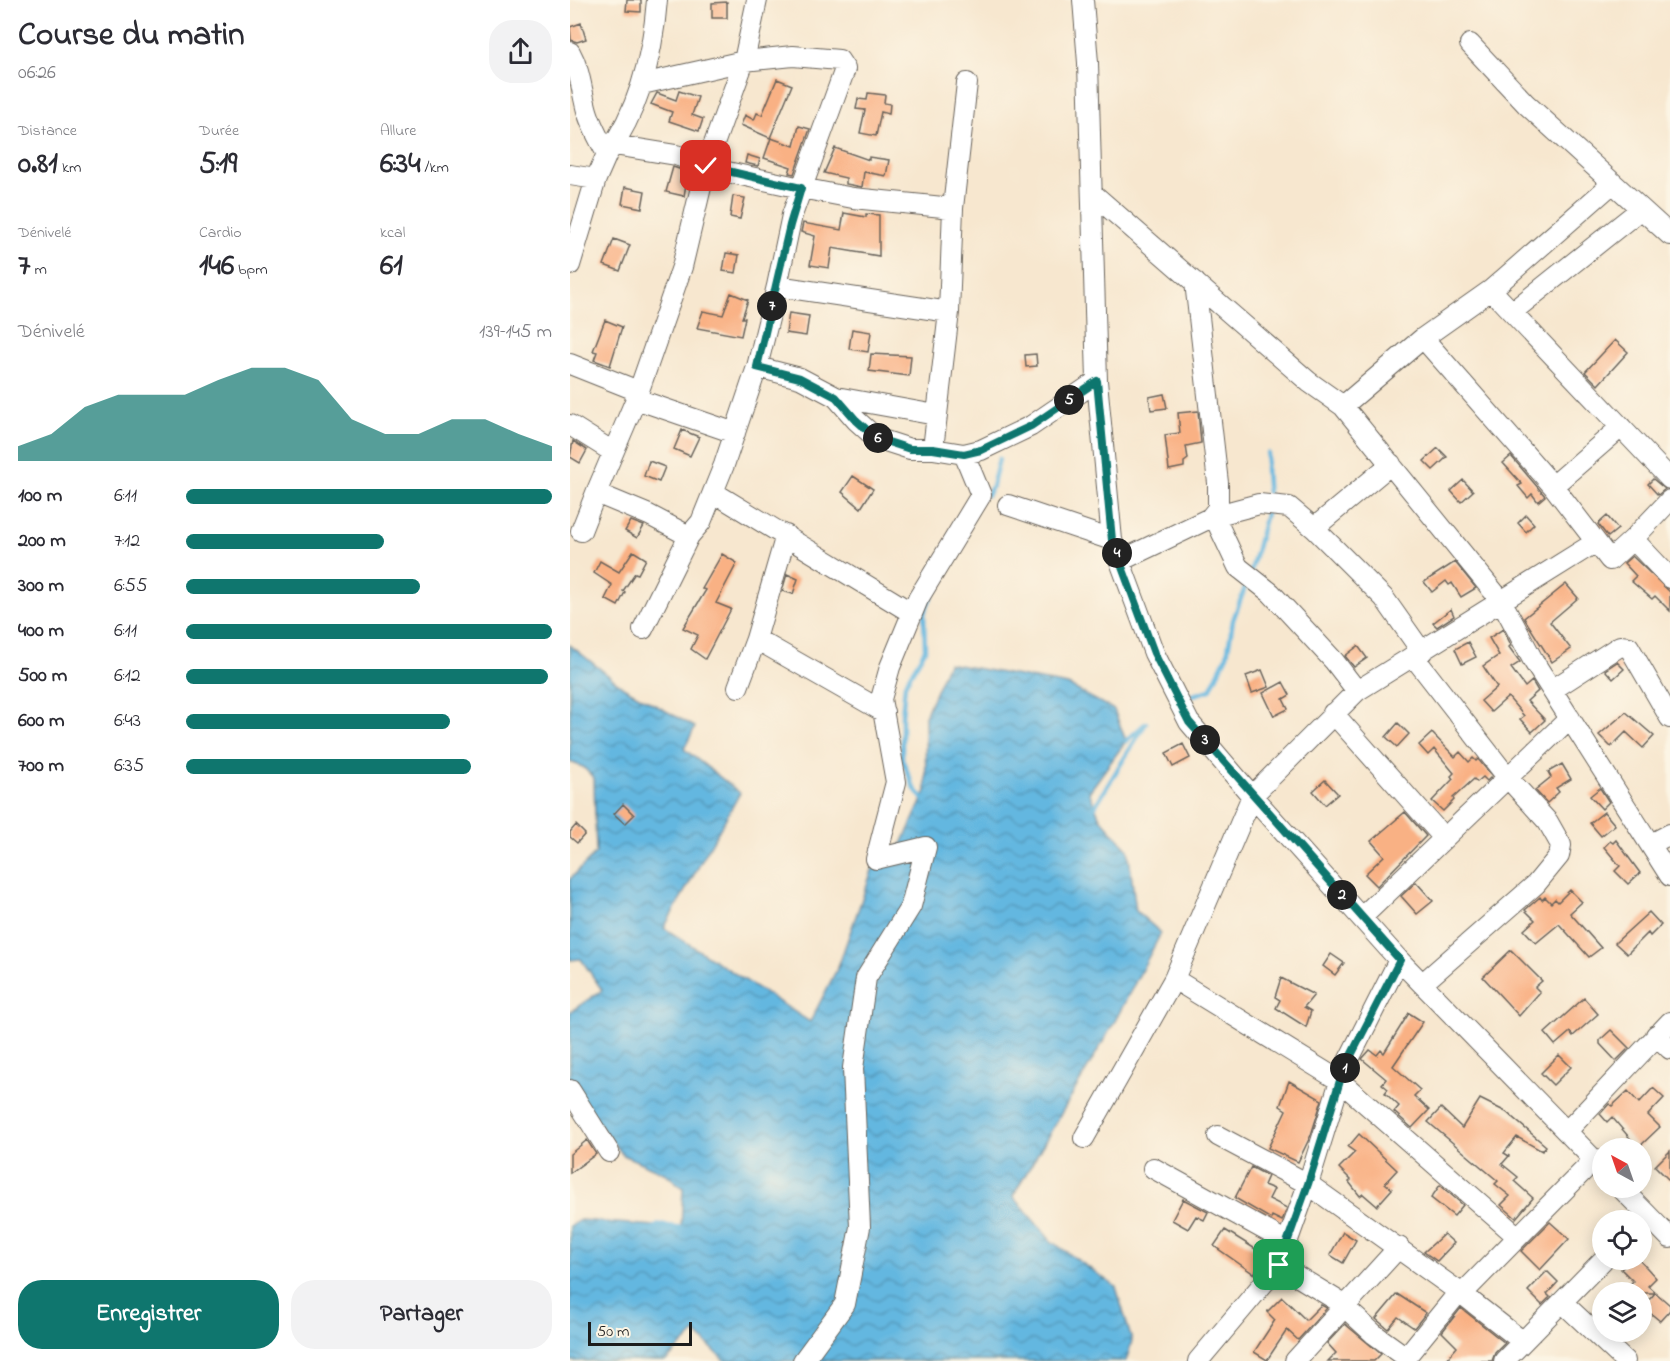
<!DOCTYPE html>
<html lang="fr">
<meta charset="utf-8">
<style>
:root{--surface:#fff;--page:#f2f2f3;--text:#2b2b33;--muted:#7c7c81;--accent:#0f766e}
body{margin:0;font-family:"Indie Flower",sans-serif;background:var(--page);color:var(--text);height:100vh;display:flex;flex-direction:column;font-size:22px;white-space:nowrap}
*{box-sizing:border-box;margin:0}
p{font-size:20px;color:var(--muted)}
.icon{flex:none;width:33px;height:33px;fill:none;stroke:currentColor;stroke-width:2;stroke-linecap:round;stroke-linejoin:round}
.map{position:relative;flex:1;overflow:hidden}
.drawer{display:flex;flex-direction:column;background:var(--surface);width:570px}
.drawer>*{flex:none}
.needle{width:39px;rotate:320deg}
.controls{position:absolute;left:1022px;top:1138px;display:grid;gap:12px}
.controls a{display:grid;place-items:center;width:60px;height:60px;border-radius:50%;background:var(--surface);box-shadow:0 3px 15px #0003;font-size:30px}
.scale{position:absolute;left:18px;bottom:15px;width:104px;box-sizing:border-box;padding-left:6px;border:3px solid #1c1c1c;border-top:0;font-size:16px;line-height:21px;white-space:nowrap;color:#1c1c1c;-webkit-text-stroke:4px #fcf5e5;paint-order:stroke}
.pin{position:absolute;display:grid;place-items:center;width:51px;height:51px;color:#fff;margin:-26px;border-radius:12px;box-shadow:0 3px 9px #0006}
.km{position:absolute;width:30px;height:30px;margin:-15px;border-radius:50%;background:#222;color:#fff;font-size:16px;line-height:30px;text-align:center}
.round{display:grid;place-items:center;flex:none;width:63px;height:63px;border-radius:24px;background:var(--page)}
.summary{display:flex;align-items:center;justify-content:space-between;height:102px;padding:0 18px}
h1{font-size:33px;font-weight:700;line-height:45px}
.metrics{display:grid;grid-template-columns:repeat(3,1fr);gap:9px;height:102px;padding:6px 18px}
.metrics div{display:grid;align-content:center}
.metrics b{font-size:30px;font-weight:700}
.metrics small{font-size:16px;font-weight:400}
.metrics p{font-size:16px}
.chart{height:168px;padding:12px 18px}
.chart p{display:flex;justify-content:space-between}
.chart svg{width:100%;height:108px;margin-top:6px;fill:var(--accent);opacity:.7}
.action{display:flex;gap:12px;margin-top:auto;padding:12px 18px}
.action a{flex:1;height:69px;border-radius:24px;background:var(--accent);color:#fff;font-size:24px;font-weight:700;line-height:69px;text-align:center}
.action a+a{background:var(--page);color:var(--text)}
ul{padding:0 18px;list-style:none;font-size:20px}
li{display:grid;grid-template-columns:96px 72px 1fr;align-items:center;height:45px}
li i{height:15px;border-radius:8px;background:var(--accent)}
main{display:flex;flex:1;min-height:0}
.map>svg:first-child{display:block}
.water{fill:url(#water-waves);stroke:#406a7e;stroke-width:1.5}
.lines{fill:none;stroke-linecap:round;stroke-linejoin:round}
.stream{stroke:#64b7e0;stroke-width:4.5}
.building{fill:#f9b184}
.minor-casing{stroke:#69635b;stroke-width:22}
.minor{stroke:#fff;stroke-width:20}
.route-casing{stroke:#fff;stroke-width:12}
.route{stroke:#0f766e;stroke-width:8}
</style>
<main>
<section class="drawer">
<div class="summary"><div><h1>Course du matin</h1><p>06:26</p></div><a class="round"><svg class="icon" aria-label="share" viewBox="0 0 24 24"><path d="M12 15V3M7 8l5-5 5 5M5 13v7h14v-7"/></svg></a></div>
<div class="metrics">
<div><p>Distance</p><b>0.81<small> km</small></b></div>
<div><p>Durée</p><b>5:19</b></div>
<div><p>Allure</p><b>6:34<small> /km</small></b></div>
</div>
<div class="metrics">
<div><p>Dénivelé</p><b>7<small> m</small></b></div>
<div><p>Cardio</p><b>146<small> bpm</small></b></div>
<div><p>kcal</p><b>61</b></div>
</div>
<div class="chart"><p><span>Dénivelé</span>139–145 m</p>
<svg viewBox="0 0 160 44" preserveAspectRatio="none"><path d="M0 44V38L10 33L20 22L30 17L40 17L50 17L60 11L70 6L80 6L90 11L100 27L110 33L120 33L130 27L140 27L150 33L160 38V44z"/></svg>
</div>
<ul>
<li><b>100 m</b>6:11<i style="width:100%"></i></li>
<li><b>200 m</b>7:12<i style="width:54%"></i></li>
<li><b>300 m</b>6:55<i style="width:64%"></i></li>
<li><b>400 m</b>6:11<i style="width:100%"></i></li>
<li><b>500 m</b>6:12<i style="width:99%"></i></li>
<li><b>600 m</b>6:43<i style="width:72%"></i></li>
<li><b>700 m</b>6:35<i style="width:78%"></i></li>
</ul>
<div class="action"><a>Enregistrer</a><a>Partager</a></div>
</section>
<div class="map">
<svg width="1100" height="1361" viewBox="0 0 1100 1361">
<defs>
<pattern id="water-waves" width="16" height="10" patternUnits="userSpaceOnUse" patternTransform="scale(1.5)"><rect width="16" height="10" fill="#64b7e0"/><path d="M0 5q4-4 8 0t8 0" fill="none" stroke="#5294b5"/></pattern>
</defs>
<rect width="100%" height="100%" fill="#fcf5e5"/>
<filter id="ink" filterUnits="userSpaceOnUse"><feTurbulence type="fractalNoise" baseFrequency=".0167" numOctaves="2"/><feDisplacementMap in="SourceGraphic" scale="12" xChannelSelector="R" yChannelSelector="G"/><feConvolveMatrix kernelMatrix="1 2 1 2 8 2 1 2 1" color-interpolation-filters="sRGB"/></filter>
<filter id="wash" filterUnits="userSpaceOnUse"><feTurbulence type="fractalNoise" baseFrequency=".008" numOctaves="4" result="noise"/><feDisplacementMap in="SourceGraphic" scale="24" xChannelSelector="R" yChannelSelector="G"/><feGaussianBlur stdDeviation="1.35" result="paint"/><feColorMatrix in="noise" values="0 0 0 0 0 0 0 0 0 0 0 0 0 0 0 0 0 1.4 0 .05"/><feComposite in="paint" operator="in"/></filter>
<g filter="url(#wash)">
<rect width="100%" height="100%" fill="#f7e7cf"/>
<path class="water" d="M0 645 53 687 125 727 114 749 170 793 94 928 240 1022 268 967 306 859 332 844 356 791 355 716 378 663 498 685 544 710 556 741 519 792 530 818 558 849 566 911 591 933 544 1023 443 1196 481 1241 546 1287 562 1341 556 1361H155L125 1332 96 1361H0V1226L10 1220 111 1228 113 1188 96 1174 53 1155 0 1088V1012L32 990 11 959 0 960V879L26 853 24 778 13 767 0 762Z"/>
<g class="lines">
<path class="stream" d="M417 495 422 487 429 459
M698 501 696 468 698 453
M681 571 697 510
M620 696 640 690 657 655 663 620 677 582
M357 803 344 788 332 759V716L335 684 355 650 354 613 363 592
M522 811 576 723 556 741
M82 1229 89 1225 115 1228"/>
</g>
<g id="blocks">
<path class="building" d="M57 0H71V12L56 11Z
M157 2V18H142V3Z
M11 23 16 39 7 42 1 40 0 27Z
M207 79 222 85 200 138 171 125 175 115 184 120 187 113 192 115Z
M109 91 128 97 122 115 133 119 129 131 99 121 102 112 81 104 87 93 106 100Z
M298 93 315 95 314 103 320 104 319 114 311 112 306 136 290 133 295 110 286 109 288 99 297 100Z
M229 126 240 129 224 174 219 173 221 167 194 158 201 138 224 146Z
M265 148 299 160V157L319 160 316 176 294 172 292 187 276 184V178L254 173Z
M177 155 190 159 188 166 175 163Z
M103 167 112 170 110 182 116 184 114 196 96 192Z
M55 187 75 191 72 208 52 204Z
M163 196 175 198 170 219 160 217Z
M274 213 296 217V214L309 215V256L262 248 259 268 240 265 245 236 231 232 233 223 271 230Z
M44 239 60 245 50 271 34 265Z
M156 253 169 255 166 273 153 271Z
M161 293 178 300 172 318H175L171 336 127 328 133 311 153 315Z
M219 313 239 316 236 336 216 333Z
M35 320 52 327 40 366 24 360 27 352 23 351Z
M282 329 301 332 298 352 279 349Z
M1045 340 1058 352 1028 385 1015 372Z
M301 354 341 356 339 376 299 371Z
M466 354 467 366 456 367 455 355Z
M594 394 597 408 581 410 579 397Z
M628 411 631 443 616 446 618 459 614 462V467L599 470 595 435 610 433 608 413Z
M112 430 129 437 120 456 104 449Z
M3 441 17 450 10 463 0 457Z
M868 448 877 457 863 470 854 461Z
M941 456 975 496 968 502 962 494 958 498 948 486 952 484 933 463Z
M79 461 95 467 89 482 74 476Z
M283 476 303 489 291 508 272 492Z
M1083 479 1095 489 1088 495 1078 484Z
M893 480 903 491 891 502 881 491Z
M956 515 964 524 956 532 948 523Z
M1037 516 1048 529 1038 537 1028 524Z
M61 521 74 526 67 538 55 531Z
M63 551 76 559 68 574 65 573 53 591 55 592 48 606 35 599 42 585 24 573 30 561 49 572Z
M152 554 167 563 146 603 161 609 135 659 121 649 128 635 113 628 136 590 132 589Z
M1062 556 1100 592V611L1085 596 1082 599 1061 581 1066 576 1054 563Z
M885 562 906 588 891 597 882 583 879 585 876 581 862 592 854 582Z
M217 574 228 579 223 594 212 591Z
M996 584 1008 598 980 622 1001 649 982 662 954 618Z
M881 609 884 616 867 627 863 623Z
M933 629 941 645 939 647 950 662 941 668 955 687 962 681 968 691 957 701 975 720 962 732 950 719 954 716 938 697 921 712 911 701 927 687 913 666 929 655 919 638Z
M898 642 906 657 892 664 885 649Z
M788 646 797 658 784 667 775 656Z
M1047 662 1054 669 1043 679 1035 670Z
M692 670 699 687 682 693 676 676Z
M713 682 720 695 713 699 718 709 704 716 693 693Z
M1056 712 1084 736 1073 748 1056 732 1041 747 1029 735Z
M828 723 839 734 827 747 816 737Z
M862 733 885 757 890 752 899 762 903 758 906 761 908 759 922 776 917 781 913 777 907 782 904 779 883 798 884 800 873 811 862 801 883 779 881 776 884 773 864 749 858 755 849 745Z
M613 744 620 758 603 767 596 753Z
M992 764 1001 779 986 788 989 792 977 803 965 790 981 777 978 772Z
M755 780 768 794 755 805 743 791Z
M1030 788 1039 802 1032 809 1020 796Z
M53 804 64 815 55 824 44 814Z
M835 812 856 836 807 886 795 874 814 856 801 841Z
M1034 812 1045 825 1031 836 1020 823Z
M6 825 15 834 7 843 0 837V832Z
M1046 840 1070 873 1058 884 1045 871 1050 866 1034 847 1040 841 1043 843Z
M846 882 863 901 847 914 831 896Z
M1000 890 1012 902 1000 913 1031 948 1019 957 989 924 966 943 954 930 965 920 955 910 970 897 972 900 975 897 981 903 985 899 988 902Z
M1079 912 1091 925 1080 936 1078 933 1057 954 1045 943Z
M941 950 972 981 965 987 970 992 949 1016 913 977Z
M761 954 774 963 765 975 753 966Z
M711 978 744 995 734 1007 741 1011 736 1027 706 1008 710 1000 705 997Z
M1014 998 1028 1014 1003 1036 1000 1032 985 1045 975 1033Z
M839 1013 853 1022 823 1066 850 1090 844 1096 859 1110 842 1128 824 1112 829 1106 815 1093 818 1089 812 1084 816 1079 792 1059 800 1050 807 1055 811 1050 814 1053Z
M1041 1030 1059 1048 1046 1061 1030 1044V1040Z
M989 1055 1001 1067 983 1085 971 1073Z
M719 1081 752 1100 741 1135 728 1162 698 1148 716 1110 710 1106Z
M1083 1088 1094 1098 1078 1115 1090 1127 1068 1148 1042 1117 1037 1122 1030 1114 1039 1104 1042 1106 1058 1091 1069 1103Z
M910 1099 936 1112 976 1146 972 1151 947 1137 934 1153 939 1156 932 1164 948 1177 944 1181 963 1198 946 1218 931 1205 940 1196 925 1184 928 1181 858 1122 871 1108 892 1128Z
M789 1134 827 1170 815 1183 822 1189 807 1206 793 1194 790 1196 779 1182 781 1180 769 1168 785 1152 778 1147Z
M17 1140 26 1154 0 1173V1154Z
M1100 1151V1181L1085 1166Z
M681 1167 698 1176 694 1185 704 1189 699 1199 717 1208 712 1221 702 1216 701 1219 665 1198Z
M870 1185 893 1205 884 1216 861 1198Z
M613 1199 638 1212 634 1220 626 1216 618 1229 602 1220Z
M980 1222 999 1239 970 1270 951 1251Z
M655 1230 695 1255 684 1274 644 1246Z
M773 1232 786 1240 773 1263 760 1255Z
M874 1234 884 1243 867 1261 854 1252Z
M1061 1260H1069L1077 1268 1086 1278 1078 1286 1100 1305V1310L1090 1321 1073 1307 1085 1293H1052L1063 1281 1051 1269Z
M977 1271 988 1282 977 1294 980 1297 972 1305 958 1291Z
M827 1294 856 1313 844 1328 828 1317 818 1329 806 1319Z
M712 1297 736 1320 751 1305 757 1308 728 1340 717 1330 697 1360 684 1352 705 1320 697 1312Z
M891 1308 935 1343 925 1353 922 1361H875L887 1347 872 1332Z
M775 1324 811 1354 804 1361H758L766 1353 757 1343Z"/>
</g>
</g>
<g filter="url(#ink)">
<use href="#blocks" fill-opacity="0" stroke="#69635b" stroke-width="1.5"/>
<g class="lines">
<g class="minor-casing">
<path id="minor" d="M513 0 518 63 527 381 542 540 584 653 619 722 682 796 829 960 1032 1168
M900 44 956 104 1100 235
M0 52C10 70 11 87 16 107 20 124 29 139 37 154 69 110 83 53 87 0
M72 84 174 61 223 56 269 60 275 69 222 215 207 286 379 312
M44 145 106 155 148 170 231 188 283 198 383 208
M0 175 26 179
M522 193 739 382 773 406 932 602 964 662 1100 876
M0 265 26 179 37 154
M921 290 1043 183
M942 312 1071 209
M853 338 983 486 1040 560 1063 539
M0 364 68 391
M187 367 230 378 266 397 286 420 306 438 340 449H363L394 454 411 450 461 426 527 381
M266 397 366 415
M66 399 165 433
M773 406 853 338 921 290 1100 479
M0 425 43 452
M363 449 379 312 383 208 397 83
M983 486 1051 427
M143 492 342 613
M1100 500 1063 539 1100 578
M438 505 542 540
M744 528 821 464
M11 531 26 493
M119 536 79 515 26 493 66 399 112 267 136 166 174 61 187 0
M550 561 640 518 648 508V483L625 282
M73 629 119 536 131 522 154 465 187 367 207 286
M186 639 314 712
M844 657 938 778 978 822 991 845 989 856 966 884 853 983
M168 687 186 639 216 535
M982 690 1050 646 1059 647 1100 718
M787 691 764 661 701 593 668 567 644 516 689 504 719 507 744 528 814 598 852 652
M763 713 874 838
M1081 844 1100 834
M792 917 1000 718
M829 960 773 1071 738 1184 709 1265 768 1301 804 1334 836 1357 889 1292
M604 979 770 1081 948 1237 1024 1160
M1086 1035 1100 1049
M0 1090 39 1152
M997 1131 1100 1022
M648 1136 738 1184 892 1294 948 1237
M514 1138 604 979 682 796 787 691 1026 542
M583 1168 717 1242
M1051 1188 1100 1238
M892 1294 952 1341
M992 1302 1055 1361
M233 1361 275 1304 290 1227 283 1068 296 978 341 906 356 847 306 859 326 782 311 699 320 667 348 599 411 495 394 454
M628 1361 709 1265
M725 1361 829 1247
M934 1361 1033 1260"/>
</g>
<use href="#minor" class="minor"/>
</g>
</g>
<g class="lines" filter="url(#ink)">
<g class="route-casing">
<path id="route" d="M136 166 231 188 220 225 187 367 230 378 266 397 286 420 306 438 340 449H363L394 454 411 450 461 426 527 381 542 540 584 653 619 722 830 960 773 1071 738 1184 709 1265"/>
</g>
<use href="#route" class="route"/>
</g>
</svg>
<div class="controls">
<a><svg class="needle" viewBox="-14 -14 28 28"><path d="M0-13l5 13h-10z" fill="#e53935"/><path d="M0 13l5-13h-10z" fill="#7c7c81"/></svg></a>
<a><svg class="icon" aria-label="locate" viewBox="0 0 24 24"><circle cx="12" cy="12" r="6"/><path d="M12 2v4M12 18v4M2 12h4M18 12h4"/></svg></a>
<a><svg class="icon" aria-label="layers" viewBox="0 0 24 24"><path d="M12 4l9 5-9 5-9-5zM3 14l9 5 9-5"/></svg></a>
</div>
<div class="scale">50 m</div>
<div class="pin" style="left:709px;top:1265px;background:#1e9e55"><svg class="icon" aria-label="arrive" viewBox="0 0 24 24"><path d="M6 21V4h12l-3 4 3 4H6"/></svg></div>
<div class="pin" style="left:136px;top:166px;background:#d93025"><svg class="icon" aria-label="check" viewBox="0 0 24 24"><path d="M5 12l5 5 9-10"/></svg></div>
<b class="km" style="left:775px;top:1068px">1</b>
<b class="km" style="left:772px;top:895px">2</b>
<b class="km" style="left:635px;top:740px">3</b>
<b class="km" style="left:547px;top:553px">4</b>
<b class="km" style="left:499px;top:400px">5</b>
<b class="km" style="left:308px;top:438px">6</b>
<b class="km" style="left:202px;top:306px">7</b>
</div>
</main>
